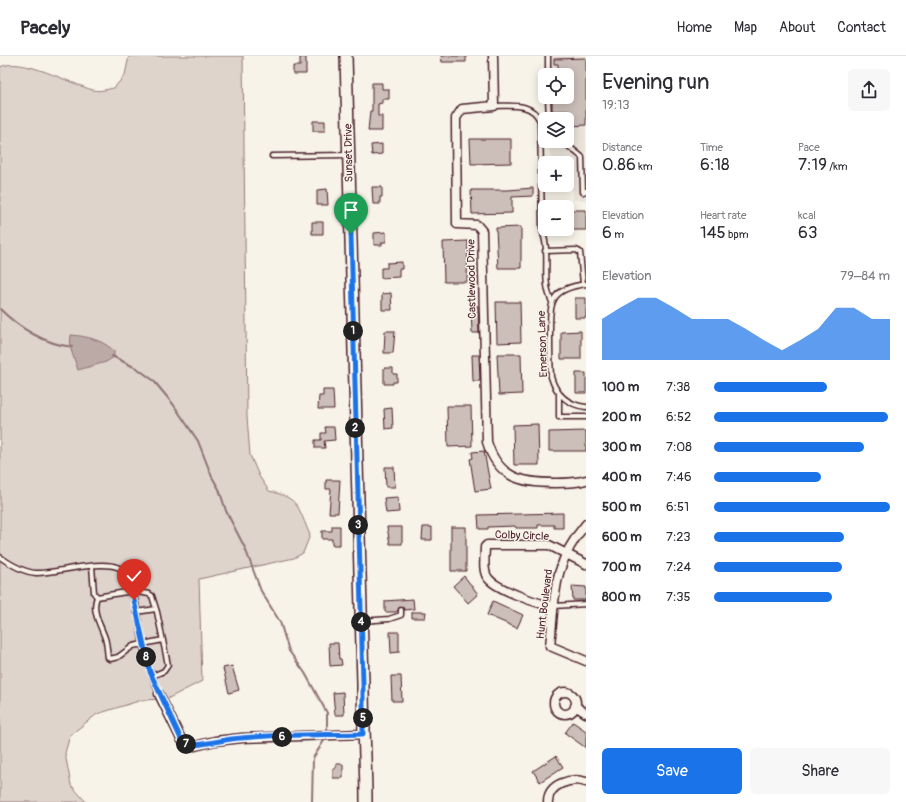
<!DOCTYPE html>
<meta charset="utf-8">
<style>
:root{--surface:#fff;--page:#f7f7f7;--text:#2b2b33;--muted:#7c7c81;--line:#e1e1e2;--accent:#1a73e8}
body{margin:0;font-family:Pangolin,sans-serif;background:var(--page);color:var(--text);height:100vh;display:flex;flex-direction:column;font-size:15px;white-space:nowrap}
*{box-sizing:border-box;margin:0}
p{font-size:13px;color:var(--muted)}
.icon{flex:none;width:22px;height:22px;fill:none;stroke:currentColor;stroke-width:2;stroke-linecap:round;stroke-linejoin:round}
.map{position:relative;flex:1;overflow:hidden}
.sheet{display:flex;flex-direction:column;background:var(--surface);width:320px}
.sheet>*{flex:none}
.fabs{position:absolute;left:538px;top:12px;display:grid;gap:8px}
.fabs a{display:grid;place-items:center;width:36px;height:36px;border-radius:6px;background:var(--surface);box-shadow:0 2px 10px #0003;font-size:20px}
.pin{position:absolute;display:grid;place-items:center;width:34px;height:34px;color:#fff;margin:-41px -17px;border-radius:50% 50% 50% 0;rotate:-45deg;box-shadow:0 0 4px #0007}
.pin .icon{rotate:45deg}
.km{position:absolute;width:20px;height:20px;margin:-10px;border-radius:50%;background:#222;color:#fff;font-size:11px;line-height:20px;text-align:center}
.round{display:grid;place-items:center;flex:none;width:42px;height:42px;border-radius:6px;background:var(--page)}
.headline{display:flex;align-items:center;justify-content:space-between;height:68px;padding:0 16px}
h1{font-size:22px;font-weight:600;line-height:30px}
.figures{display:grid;grid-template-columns:repeat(3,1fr);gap:6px;height:68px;padding:4px 16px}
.figures div{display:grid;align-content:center}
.figures b{font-size:17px;font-weight:600}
.figures small{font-size:11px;font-weight:400}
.figures p{font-size:11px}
.chart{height:112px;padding:8px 16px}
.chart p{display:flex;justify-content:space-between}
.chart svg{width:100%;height:72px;margin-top:4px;fill:var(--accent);opacity:.7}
.button{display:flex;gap:8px;margin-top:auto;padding:8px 16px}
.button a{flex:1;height:46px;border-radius:6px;background:var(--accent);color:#fff;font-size:16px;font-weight:600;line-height:46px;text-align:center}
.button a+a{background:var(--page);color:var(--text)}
ul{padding:0 16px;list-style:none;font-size:13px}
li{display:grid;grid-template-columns:64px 48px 1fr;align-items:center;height:30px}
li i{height:10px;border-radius:5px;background:var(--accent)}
header{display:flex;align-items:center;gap:24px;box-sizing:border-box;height:56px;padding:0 20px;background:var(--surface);border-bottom:1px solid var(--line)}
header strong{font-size:19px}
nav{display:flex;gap:22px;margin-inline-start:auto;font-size:14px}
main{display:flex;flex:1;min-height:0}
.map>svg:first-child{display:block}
.built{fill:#eae3da}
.green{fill:#ded4cc;stroke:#947a7c}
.water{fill:#bcaaa7;stroke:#8e7275}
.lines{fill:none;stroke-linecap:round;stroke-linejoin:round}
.stream{stroke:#8e7275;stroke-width:2}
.building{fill:#ccbfb9;stroke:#4a1f2b}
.lane-casing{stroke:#4a1f2b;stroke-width:7}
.street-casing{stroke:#4a1f2b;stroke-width:11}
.secondary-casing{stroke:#4a1f2b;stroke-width:14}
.lane{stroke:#f7f3e8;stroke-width:4}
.street{stroke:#f7f3e8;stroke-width:8}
.secondary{stroke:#f7f3e8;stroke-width:11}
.route-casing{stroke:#fff;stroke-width:8}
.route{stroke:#1a73e8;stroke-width:5}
.labels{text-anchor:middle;stroke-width:3;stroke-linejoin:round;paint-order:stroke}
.street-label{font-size:11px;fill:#4a1f2b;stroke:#f7f3e8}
</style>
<header>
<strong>Pacely</strong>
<nav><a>Home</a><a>Map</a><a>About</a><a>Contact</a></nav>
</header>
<main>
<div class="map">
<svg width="586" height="746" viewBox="0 0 586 746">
<rect width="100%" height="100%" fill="#f7f3e8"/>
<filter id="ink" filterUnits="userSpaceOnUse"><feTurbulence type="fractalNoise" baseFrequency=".025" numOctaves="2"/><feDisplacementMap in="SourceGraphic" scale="8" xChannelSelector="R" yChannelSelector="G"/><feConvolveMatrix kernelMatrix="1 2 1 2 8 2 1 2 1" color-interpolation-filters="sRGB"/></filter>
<g filter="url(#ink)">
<path class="built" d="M546 0H586V144H573V134L567 128V107H553L551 102 548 85H567V63H546L547 41H567V19H546Z"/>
<path class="green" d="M129 0H243L247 361 250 399 259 420 269 435C300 442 298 452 310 479L303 497 294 502 199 523 202 625 167 643 142 644 97 658 70 679 65 697 71 729 86 746H0V11C22 0 70 28 93 34 99 36 108 33 114 32L125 19Z"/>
<path class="water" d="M71 279C86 280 103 284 114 295V301L106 306 78 314 70 291Z"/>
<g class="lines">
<path class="stream" d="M0 253C19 272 45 288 72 291
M112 300 138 313 153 324 173 348 198 385 212 421 219 433 226 455 245 492 261 535 280 566 289 595 305 617 327 657V673
M312 746 313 702 325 683"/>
</g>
<path class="building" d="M441 0H466V6H442Z
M300 1H306V18H293V10H300Z
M586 2V69L570 70V55H552V44H558V41H567V19H558V8H554V3Z
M372 27H382V33H389V43H382V47L378 48V60H382V75H368L370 55H372Z
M313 65H325V75H313Z
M470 83H511V107L471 108Z
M382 88V98L372 99 371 89Z
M372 131H382V141H380V148H373Z
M533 132V140L512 141V157L472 158 471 134H508Z
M327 133 328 149H317V134Z
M567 154H586V174H567Z
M312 166H323V178H312Z
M521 171V212H498L496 172Z
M386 176V186H382V189H374V177Z
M468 185 467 226H444L443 186Z
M402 206V213H399V221L381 222V212H387V207Z
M391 237 392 254H382V238Z
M575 242H586V262H575Z
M496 246H520L521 286 497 287Z
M471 250H478L479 277H472Z
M385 275H395L393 297H384Z
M581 275V303H561V276Z
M497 298H521L522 338 499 339Z
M472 299H479L480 325H473Z
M384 312H393V318H397V326H393V328H384Z
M576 317H586V337H576Z
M323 334H333L334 353H318L319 340H323Z
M447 350H471L472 390 448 391Z
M392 352 393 372 385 373 384 353Z
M538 368 539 409H514L513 369Z
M325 371H334L335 384 324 385 325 392H315V384H321V377H326Z
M586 375V395H549V376Z
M484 395 491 433 475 435 470 403 473 402 472 396Z
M385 411H394L395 431H386Z
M326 424H340L338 457H329L331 433H326Z
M398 441 399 456 386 457 384 442Z
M563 457V472H554V469H538V472H516L515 470 488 471V473H479L478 459Z
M332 470H340V489H332V483H322V475H332Z
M387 471H402V488H390Z
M423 471H432V484H422Z
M451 471H466V515H451Z
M464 520 478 538 468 547 453 530Z
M572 530 586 531V544H573Z
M413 543 414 553 404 554 401 551 396 556H385V545Z
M493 545 523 559 517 572 487 559Z
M412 556H426L425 562H412Z
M390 576H399V596L391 597Z
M329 587H338L339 603H341L342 609 330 610Z
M232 610 239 634 229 637 223 612Z
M391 620H401L402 645H392Z
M343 636 344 659H335L333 637Z
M573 666 586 675V692L565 677Z
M556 700 563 711 540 726 533 715Z
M336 708H343V722H333V712H336Z"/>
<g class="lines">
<g class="lane-casing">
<path id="lane" d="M548 0V19
M548 41 549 63
M494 50C511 50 532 46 540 65L542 170C542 175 544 180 545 185 549 206 542 226 552 246
M562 85 582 101 583 136 586 135
M272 100 348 99
M545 195 576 194 580 196 583 228
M586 228C550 233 550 245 550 277 550 292 550 306 551 321 556 338 568 349 586 351
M559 338V361H586
M0 501C10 508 23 516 36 517 57 518 115 498 126 518 139 542 138 572 145 598 148 612 154 625 159 638
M92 510 94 537 97 541
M554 550 586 548
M136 556 156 553
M362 565 389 563 401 559V554
M152 620 164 615 168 609 157 556 152 540 149 538 132 535 97 541C91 555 101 570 105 582 107 588 107 595 108 602L110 603 118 601 133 590 163 584"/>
</g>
<g class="street-casing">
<path id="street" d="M493 0 494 50 462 53 456 62V69L457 168 477 169 482 175 487 386C498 422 521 427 555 427 566 427 576 427 586 424
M586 468C552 508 555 540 550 590L586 605
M554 550C540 549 496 533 488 522 482 515 485 500 485 491L487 489H549L586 508
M554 647a11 11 0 1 1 22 0a11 11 0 1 1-22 0Z
M159 638 181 683 186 689 195 690 215 685 242 682 363 678
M575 650 586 657
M548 746C548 728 571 721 586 726"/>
</g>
<g class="secondary-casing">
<path id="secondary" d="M346 0 363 627C363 667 366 706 366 746"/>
</g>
<use href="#lane" class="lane"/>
<use href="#street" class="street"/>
<use href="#secondary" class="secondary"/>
</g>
</g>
<g class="lines" filter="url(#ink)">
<g class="route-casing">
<path id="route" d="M134 544 150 616 181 683 186 689C202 690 224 683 241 682 281 678 322 679 363 678V627L351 178"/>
</g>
<use href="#route" class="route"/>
</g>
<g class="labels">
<g class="street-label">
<text transform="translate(348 97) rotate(-91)" y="4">Sunset Drive</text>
<text transform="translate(471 223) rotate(-91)" y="4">Castlewood Drive</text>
<text transform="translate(542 288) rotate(-92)" y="4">Emerson Lane</text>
<text transform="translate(522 479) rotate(2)" y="4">Colby Circle</text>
<text transform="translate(544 548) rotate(-83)" y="4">Hunt Boulevard</text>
</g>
</g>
</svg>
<div class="fabs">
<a><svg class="icon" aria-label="locate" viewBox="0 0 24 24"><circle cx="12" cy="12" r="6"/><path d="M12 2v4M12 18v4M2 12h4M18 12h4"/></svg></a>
<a><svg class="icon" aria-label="layers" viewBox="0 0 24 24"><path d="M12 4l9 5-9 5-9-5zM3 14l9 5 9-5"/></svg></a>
<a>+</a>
<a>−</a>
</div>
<div class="pin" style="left:351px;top:178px;background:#1e9e55"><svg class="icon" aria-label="arrive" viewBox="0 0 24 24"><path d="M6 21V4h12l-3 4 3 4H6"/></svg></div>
<div class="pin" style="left:134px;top:544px;background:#d93025"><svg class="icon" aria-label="check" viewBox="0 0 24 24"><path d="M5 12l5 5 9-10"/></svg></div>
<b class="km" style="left:353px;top:275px">1</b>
<b class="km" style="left:355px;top:372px">2</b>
<b class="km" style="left:358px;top:469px">3</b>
<b class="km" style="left:361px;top:566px">4</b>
<b class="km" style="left:363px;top:662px">5</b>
<b class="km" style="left:282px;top:681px">6</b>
<b class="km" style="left:186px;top:688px">7</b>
<b class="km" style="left:146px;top:601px">8</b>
</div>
<section class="sheet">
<div class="headline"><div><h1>Evening run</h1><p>19:13</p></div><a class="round"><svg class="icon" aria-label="share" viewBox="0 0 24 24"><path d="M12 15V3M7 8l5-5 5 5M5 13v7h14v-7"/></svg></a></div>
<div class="figures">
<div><p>Distance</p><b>0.86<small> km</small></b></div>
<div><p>Time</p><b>6:18</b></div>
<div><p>Pace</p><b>7:19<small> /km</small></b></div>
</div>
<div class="figures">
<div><p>Elevation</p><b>6<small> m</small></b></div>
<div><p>Heart rate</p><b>145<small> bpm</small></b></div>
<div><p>kcal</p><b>63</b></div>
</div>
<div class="chart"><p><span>Elevation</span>79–84 m</p>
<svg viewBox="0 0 160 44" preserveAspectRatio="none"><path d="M0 44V19L10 12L20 6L30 6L40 12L50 19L60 19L70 19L80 25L90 32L100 38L110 32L120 25L130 12L140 12L150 19L160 19V44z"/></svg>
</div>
<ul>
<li><b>100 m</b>7:38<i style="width:64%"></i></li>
<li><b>200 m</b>6:52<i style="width:99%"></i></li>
<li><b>300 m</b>7:08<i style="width:85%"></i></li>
<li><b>400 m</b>7:46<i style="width:61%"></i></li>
<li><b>500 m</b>6:51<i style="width:100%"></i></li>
<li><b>600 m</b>7:23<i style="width:74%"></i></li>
<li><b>700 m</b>7:24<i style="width:73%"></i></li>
<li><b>800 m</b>7:35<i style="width:67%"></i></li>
</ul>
<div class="button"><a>Save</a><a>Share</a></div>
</section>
</main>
